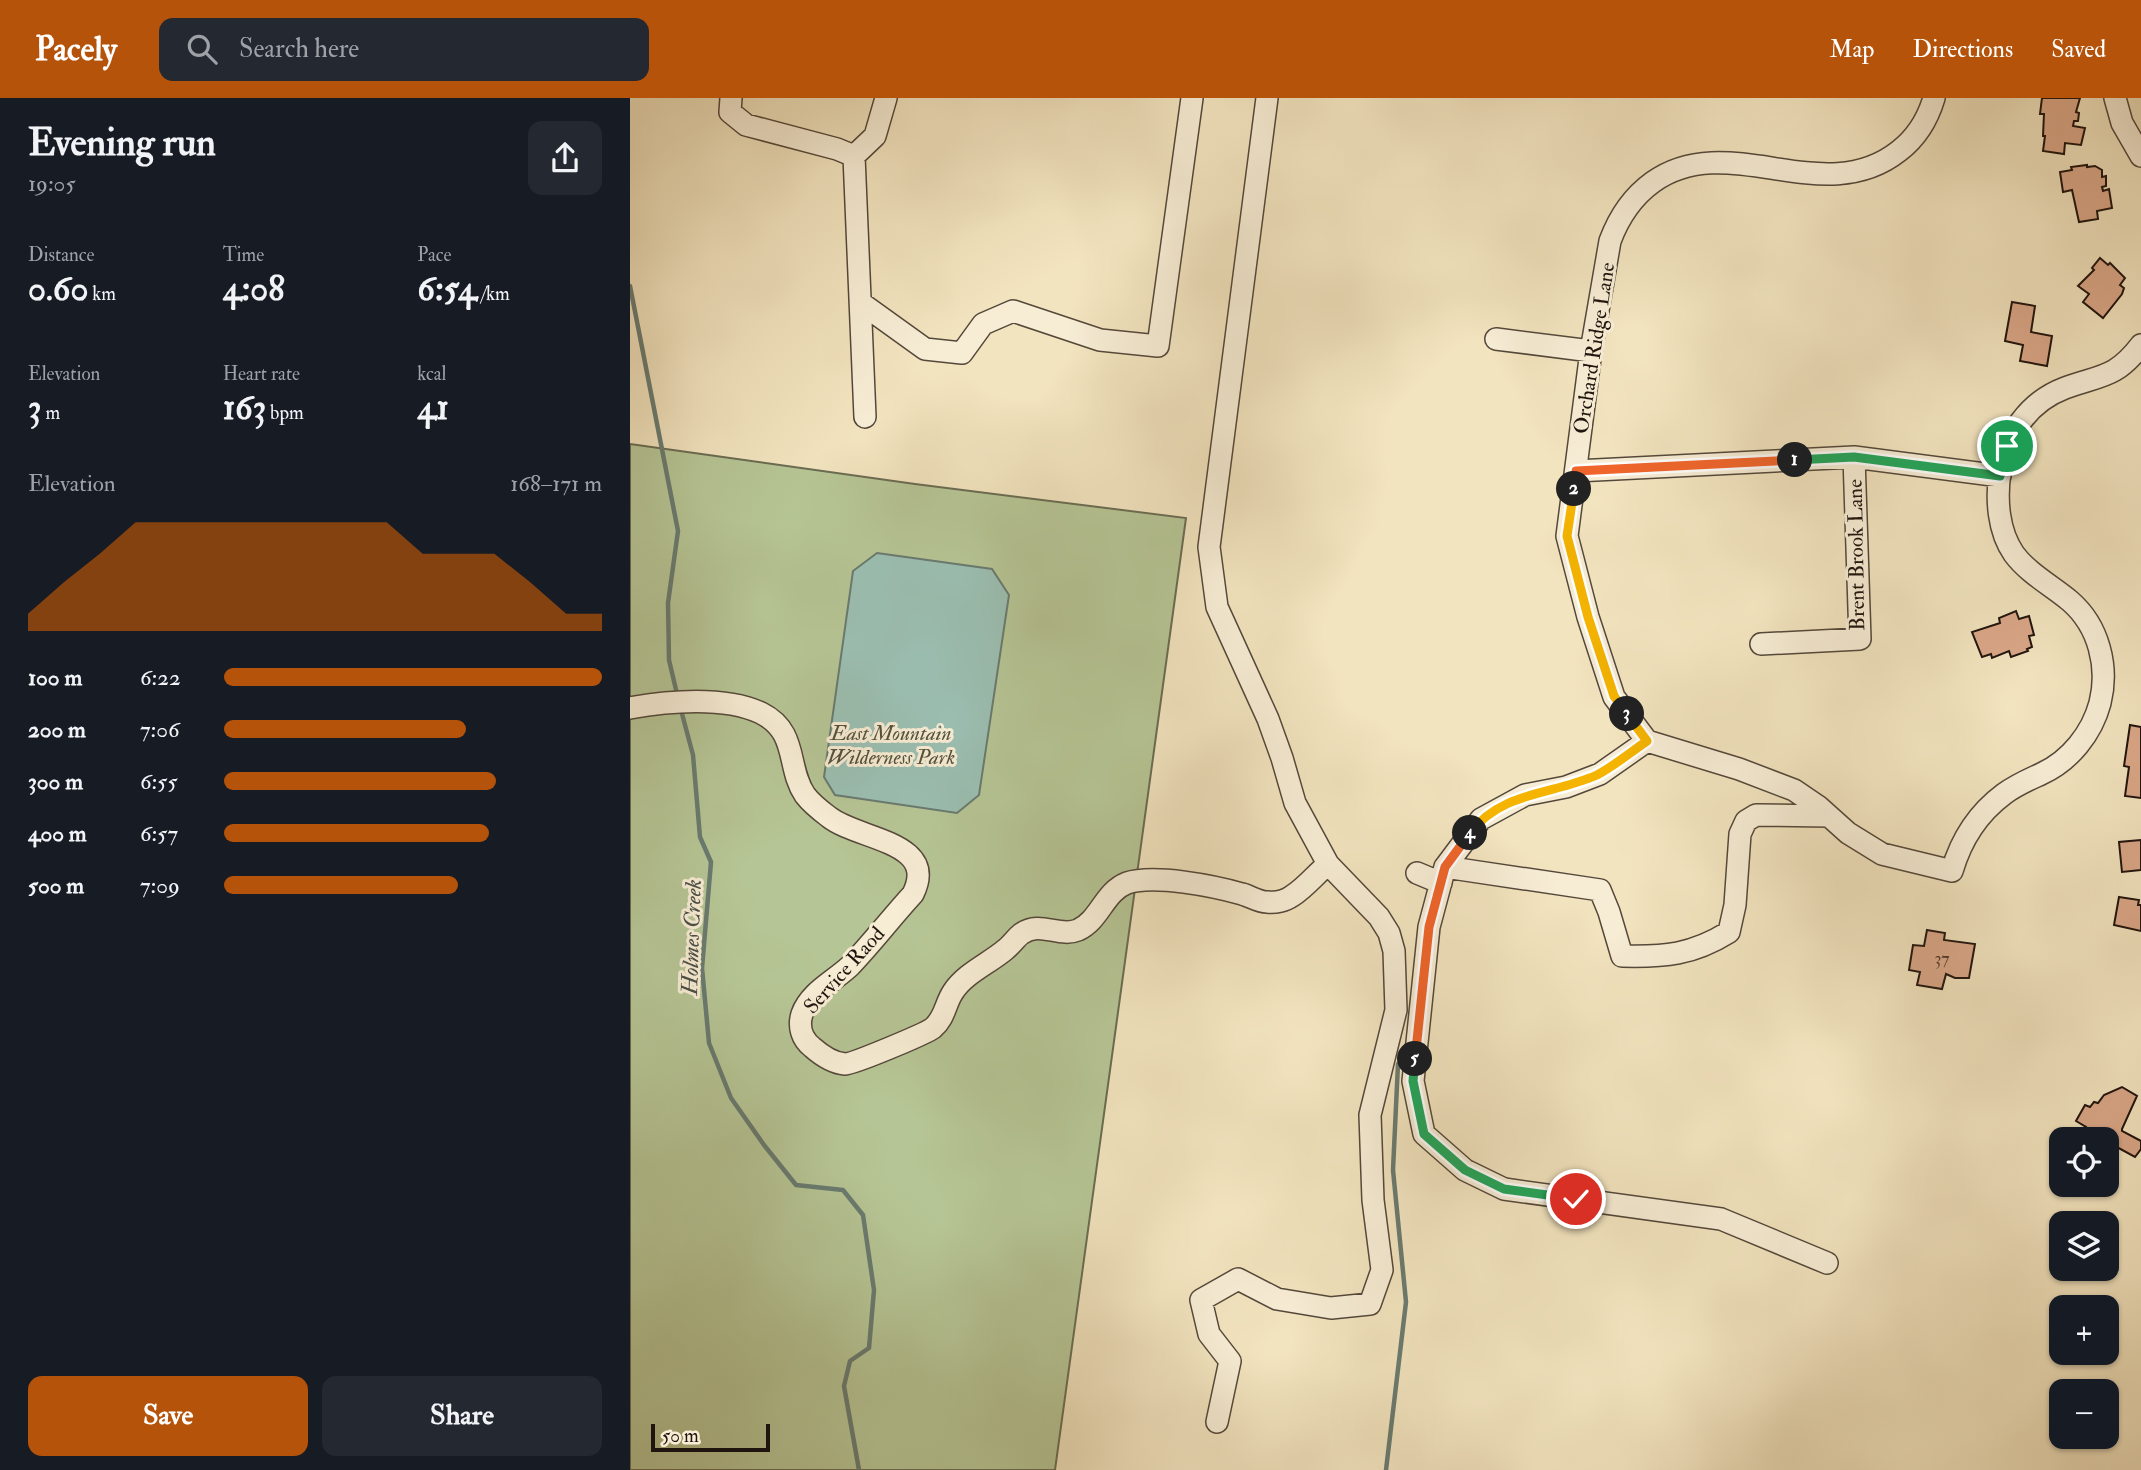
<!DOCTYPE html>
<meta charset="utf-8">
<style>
:root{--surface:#171b24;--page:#242831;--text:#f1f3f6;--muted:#9ea1a6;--accent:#b45309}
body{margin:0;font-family:"IM FELL Double Pica",serif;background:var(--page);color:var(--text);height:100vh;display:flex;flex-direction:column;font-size:26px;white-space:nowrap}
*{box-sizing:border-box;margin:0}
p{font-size:23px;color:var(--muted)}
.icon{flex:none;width:38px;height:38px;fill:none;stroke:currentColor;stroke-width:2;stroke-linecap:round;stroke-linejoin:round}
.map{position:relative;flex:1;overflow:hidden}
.panel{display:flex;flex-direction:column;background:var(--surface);width:630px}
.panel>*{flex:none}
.controls{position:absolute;left:1419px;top:1029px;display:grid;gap:14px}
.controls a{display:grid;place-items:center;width:70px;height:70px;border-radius:14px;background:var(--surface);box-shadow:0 2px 5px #0004;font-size:35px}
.scale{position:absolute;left:21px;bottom:18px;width:119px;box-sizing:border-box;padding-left:7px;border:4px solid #1f140e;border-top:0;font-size:19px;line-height:24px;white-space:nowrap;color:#1f140e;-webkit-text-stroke:5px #f7edd5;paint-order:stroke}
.pin{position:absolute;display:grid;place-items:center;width:60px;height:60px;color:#fff;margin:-30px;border:4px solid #fff;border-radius:50%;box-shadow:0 2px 7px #0007}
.km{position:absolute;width:35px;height:35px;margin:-18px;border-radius:50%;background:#222;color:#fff;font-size:19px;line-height:35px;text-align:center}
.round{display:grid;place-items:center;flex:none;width:74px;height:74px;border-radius:14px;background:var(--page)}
.summary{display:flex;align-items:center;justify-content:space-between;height:119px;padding:0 28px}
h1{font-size:38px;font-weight:700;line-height:52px}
.stats{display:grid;grid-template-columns:repeat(3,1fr);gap:10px;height:119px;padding:7px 28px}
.stats div{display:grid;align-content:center}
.stats b{font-size:35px;font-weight:700}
.stats small{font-size:19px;font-weight:400}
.stats p{font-size:19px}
.chart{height:196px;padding:14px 28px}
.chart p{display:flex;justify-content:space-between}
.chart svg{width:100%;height:126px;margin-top:7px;fill:var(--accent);opacity:.7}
.action{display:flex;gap:14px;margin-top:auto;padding:14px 28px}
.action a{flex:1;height:80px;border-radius:14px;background:var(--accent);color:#fff;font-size:28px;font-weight:700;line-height:80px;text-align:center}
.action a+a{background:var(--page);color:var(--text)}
ul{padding:0 28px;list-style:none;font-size:23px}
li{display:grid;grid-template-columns:112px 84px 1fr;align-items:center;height:52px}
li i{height:18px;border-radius:9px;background:var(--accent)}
header{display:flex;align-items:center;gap:42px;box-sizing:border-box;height:98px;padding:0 35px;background:var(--accent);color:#fff}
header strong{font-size:33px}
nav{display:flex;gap:38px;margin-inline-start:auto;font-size:24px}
.search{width:490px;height:63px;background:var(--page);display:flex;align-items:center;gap:18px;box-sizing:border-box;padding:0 24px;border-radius:14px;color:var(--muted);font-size:26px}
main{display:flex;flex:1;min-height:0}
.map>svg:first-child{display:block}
.green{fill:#b6c595;stroke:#6a6c52;stroke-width:2}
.water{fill:#9bbfb2;stroke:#697b70;stroke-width:2}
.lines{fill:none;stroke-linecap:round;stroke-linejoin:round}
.stream{stroke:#697b70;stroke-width:4.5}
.building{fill:#daa788;stroke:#1f140e;stroke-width:2}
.minor-casing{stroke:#54483a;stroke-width:24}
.minor{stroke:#f7edd5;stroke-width:21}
.split-1-casing{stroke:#fff;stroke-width:14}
.split-2-casing{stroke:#fff;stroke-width:14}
.split-3-casing{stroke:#fff;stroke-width:14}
.split-4-casing{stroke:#fff;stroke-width:14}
.split-5-casing{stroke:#fff;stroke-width:14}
.split-6-casing{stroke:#fff;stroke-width:14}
.split-1{stroke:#22a559;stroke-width:9}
.split-2{stroke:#f0652b;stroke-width:9}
.split-3{stroke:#f5b400;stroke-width:9}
.split-4{stroke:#f5b400;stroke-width:9}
.split-5{stroke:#f0652b;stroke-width:9}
.split-6{stroke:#22a559;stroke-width:9}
.labels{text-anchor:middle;stroke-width:6;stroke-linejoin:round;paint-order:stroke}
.number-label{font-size:18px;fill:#4e392c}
.street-label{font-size:21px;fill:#1f140e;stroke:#f7edd5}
.park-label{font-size:21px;font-style:italic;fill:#54523d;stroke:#f7edd5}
.water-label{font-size:23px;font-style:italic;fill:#4a5047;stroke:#f7edd5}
</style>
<header>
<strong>Pacely</strong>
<div class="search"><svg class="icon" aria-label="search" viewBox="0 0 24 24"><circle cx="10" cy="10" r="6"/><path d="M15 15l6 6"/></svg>Search here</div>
<nav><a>Map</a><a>Directions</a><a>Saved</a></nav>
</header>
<main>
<section class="panel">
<div class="summary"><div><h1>Evening run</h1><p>19:05</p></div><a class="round"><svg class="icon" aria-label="share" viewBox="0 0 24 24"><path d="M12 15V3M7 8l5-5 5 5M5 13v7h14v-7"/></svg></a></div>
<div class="stats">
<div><p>Distance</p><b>0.60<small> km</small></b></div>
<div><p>Time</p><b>4:08</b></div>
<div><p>Pace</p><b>6:54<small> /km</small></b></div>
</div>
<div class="stats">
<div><p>Elevation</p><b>3<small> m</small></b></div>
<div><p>Heart rate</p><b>163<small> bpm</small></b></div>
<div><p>kcal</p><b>41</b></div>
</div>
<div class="chart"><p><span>Elevation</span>168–171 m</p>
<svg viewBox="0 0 160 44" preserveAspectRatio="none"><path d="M0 44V38L10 27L20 17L30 6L40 6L50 6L60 6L70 6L80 6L90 6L100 6L110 17L120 17L130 17L140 27L150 38L160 38V44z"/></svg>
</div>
<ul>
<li><b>100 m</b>6:22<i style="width:100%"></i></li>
<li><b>200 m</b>7:06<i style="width:64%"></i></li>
<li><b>300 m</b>6:55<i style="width:72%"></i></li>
<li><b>400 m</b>6:57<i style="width:70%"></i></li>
<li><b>500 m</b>7:09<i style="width:62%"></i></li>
</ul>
<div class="action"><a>Save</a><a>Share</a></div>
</section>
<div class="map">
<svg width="1511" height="1372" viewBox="0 0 1511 1372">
<rect width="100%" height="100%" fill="#f2e4bf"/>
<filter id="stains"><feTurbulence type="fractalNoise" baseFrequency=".00286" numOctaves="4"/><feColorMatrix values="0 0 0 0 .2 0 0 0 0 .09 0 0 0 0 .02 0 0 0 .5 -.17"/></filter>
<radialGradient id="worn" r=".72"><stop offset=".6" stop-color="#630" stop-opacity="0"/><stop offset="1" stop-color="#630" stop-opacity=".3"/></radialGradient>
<path class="green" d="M0 346 285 386 556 420 425 1372H0Z"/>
<path class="water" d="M247 455 362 471 379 497 349 697 327 715 205 697 194 679 223 473Z"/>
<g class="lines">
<path class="stream" d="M0 188 48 433 38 505 39 562 47 596
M51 612 63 657 70 739 81 764 72 870 79 945 101 1000 134 1047 166 1087 213 1092 233 1117 244 1192 239 1250 220 1263 214 1288 229 1372
M756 1372 776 1204 763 1072 768 966"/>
</g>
<path class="building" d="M1412 0H1450L1446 14 1449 15 1448 23H1444L1443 28 1455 30 1451 47 1435 45 1434 56 1413 53 1415 38H1413L1414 16H1410Z
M1457 67V69L1465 68 1472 72V79L1476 78V88L1472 89 1473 93 1479 91 1482 110 1467 113 1468 121 1449 124 1442 92 1433 94 1430 74 1442 72 1441 69Z
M1470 160 1478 167 1480 165 1495 180 1490 187 1494 190 1492 196 1473 220 1453 204 1459 196 1448 188 1464 172 1462 170Z
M1382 204 1405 208 1401 234 1422 238 1417 268 1390 263 1393 247 1375 243Z
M1386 513 1389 521 1399 518 1404 537 1399 538 1402 549 1397 551 1398 553 1381 559 1379 553 1362 560 1361 556 1352 559 1342 534 1370 525 1369 520Z
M1500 627 1511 629V700L1495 698 1499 669 1494 668Z
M1511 742V772L1492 774 1489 744Z
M1489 799 1509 802 1508 807H1511V833L1484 827Z
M1297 832 1315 835 1314 842 1345 846 1339 880H1325L1316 876 1312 891 1287 887 1290 874 1279 872 1283 847 1294 848Z
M1492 989 1507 998 1492 1031V1033L1511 1043V1051L1505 1059 1485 1048 1483 1053 1477 1051V1041H1467L1453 1035 1456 1029 1446 1023 1455 1007 1460 1009 1464 1004 1468 1005 1474 997Z"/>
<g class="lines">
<g class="minor-casing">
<path id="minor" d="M101 0 100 14 116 27 207 51 224 58 235 319
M1304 0C1298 20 1286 40 1269 53 1193 113 1099 30 1023 84 1002 99 989 119 980 143L961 253 937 438 958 519 984 599 1017 643 1109 671 1164 692 1189 709 1218 735 1252 756 1322 773C1331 742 1347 716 1374 696 1386 687 1398 682 1411 676 1440 663 1462 635 1470 605 1479 569 1469 528 1440 503 1422 488 1398 475 1384 456 1368 433 1366 401 1370 374 1377 336 1398 304 1435 290 1470 277 1485 281 1511 247
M1485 0 1492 25 1511 58
M224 58 245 38 256 0
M231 205 295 251 332 255 353 226 383 213 470 242 528 248 562 0
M866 241 961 253
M946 373 1224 359 1370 378
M1131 546 1230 541 1224 359
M0 610C38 603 95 598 131 615 169 634 156 669 175 697 181 705 191 713 199 719 228 742 309 743 283 796 261 820 242 845 220 868 204 883 180 894 172 916 168 929 172 941 182 949 191 957 203 965 215 966 223 966 295 936 303 930 315 920 315 906 323 894 335 875 360 865 376 851 382 846 386 840 391 836 410 822 429 840 448 832 470 822 474 794 497 785 524 776 584 788 612 796 620 798 628 804 637 804 645 805 655 803 662 798 675 790 686 776 698 766
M1017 643 970 676 936 689 895 697 851 721 815 769 799 829 783 983 794 1036 835 1072 874 1091 1091 1121 1197 1165
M815 769 970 792 979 814 992 858C1035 859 1062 857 1099 834L1105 807 1110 736 1116 723 1126 717 1199 718
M787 775 811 785
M587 1324 600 1263 579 1236 571 1202 608 1181 647 1201 701 1210 740 1206 752 1172 743 1102 740 1017 766 912 764 853 759 835 749 819 698 766 665 705 652 660 638 621 587 509 579 449 637 0"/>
</g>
<use href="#minor" class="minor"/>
</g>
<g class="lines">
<g class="split-1-casing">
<path id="split-1" d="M1165 362 1224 359 1370 378 1377 348"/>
</g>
<g class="split-2-casing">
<path id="split-2" d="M944 391 946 373 1165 362"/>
</g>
<g class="split-3-casing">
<path id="split-3" d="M944 391 937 438 958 519 984 598 997 616"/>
</g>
<g class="split-4-casing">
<path id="split-4" d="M840 735C872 693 922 697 967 677 984 668 1001 654 1017 643L997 616"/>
</g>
<g class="split-5-casing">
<path id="split-5" d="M785 961 799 829 815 769 840 735"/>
</g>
<g class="split-6-casing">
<path id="split-6" d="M785 961 783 983 794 1036 835 1072 874 1091 946 1101"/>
</g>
<use href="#split-1" class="split-1"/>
<use href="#split-2" class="split-2"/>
<use href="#split-3" class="split-3"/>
<use href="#split-4" class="split-4"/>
<use href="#split-5" class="split-5"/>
<use href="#split-6" class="split-6"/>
</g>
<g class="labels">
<g class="number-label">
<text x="1312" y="866">37</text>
</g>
<g class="street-label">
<text transform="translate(964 250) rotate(-81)" y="7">Orchard Ridge Lane</text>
<text transform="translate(1226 457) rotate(-91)" y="7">Brent Brook Lane</text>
<text transform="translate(214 872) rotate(-48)" y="7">Service Raod</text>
</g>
<g class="park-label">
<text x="261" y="642">East Mountain<tspan x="261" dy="24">Wilderness Park</tspan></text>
</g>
<g class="water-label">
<text transform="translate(61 839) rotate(-88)" y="8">Holmes Creek</text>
</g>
</g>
<rect width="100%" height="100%" filter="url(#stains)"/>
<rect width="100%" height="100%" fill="url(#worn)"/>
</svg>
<div class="controls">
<a><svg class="icon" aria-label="locate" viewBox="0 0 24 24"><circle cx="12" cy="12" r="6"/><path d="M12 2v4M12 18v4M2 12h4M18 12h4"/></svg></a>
<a><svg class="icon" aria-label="layers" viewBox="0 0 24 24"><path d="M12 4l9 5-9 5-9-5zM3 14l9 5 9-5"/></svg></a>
<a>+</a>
<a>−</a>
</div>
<div class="scale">50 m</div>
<div class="pin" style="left:1377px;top:348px;background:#1e9e55"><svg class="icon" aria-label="arrive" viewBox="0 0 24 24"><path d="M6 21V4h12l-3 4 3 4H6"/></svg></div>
<div class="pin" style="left:946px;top:1101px;background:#d93025"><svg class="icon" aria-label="check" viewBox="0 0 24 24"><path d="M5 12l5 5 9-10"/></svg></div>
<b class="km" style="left:1165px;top:362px">1</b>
<b class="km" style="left:944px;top:391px">2</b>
<b class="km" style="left:997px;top:616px">3</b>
<b class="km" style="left:840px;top:735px">4</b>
<b class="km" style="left:785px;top:961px">5</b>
</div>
</main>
